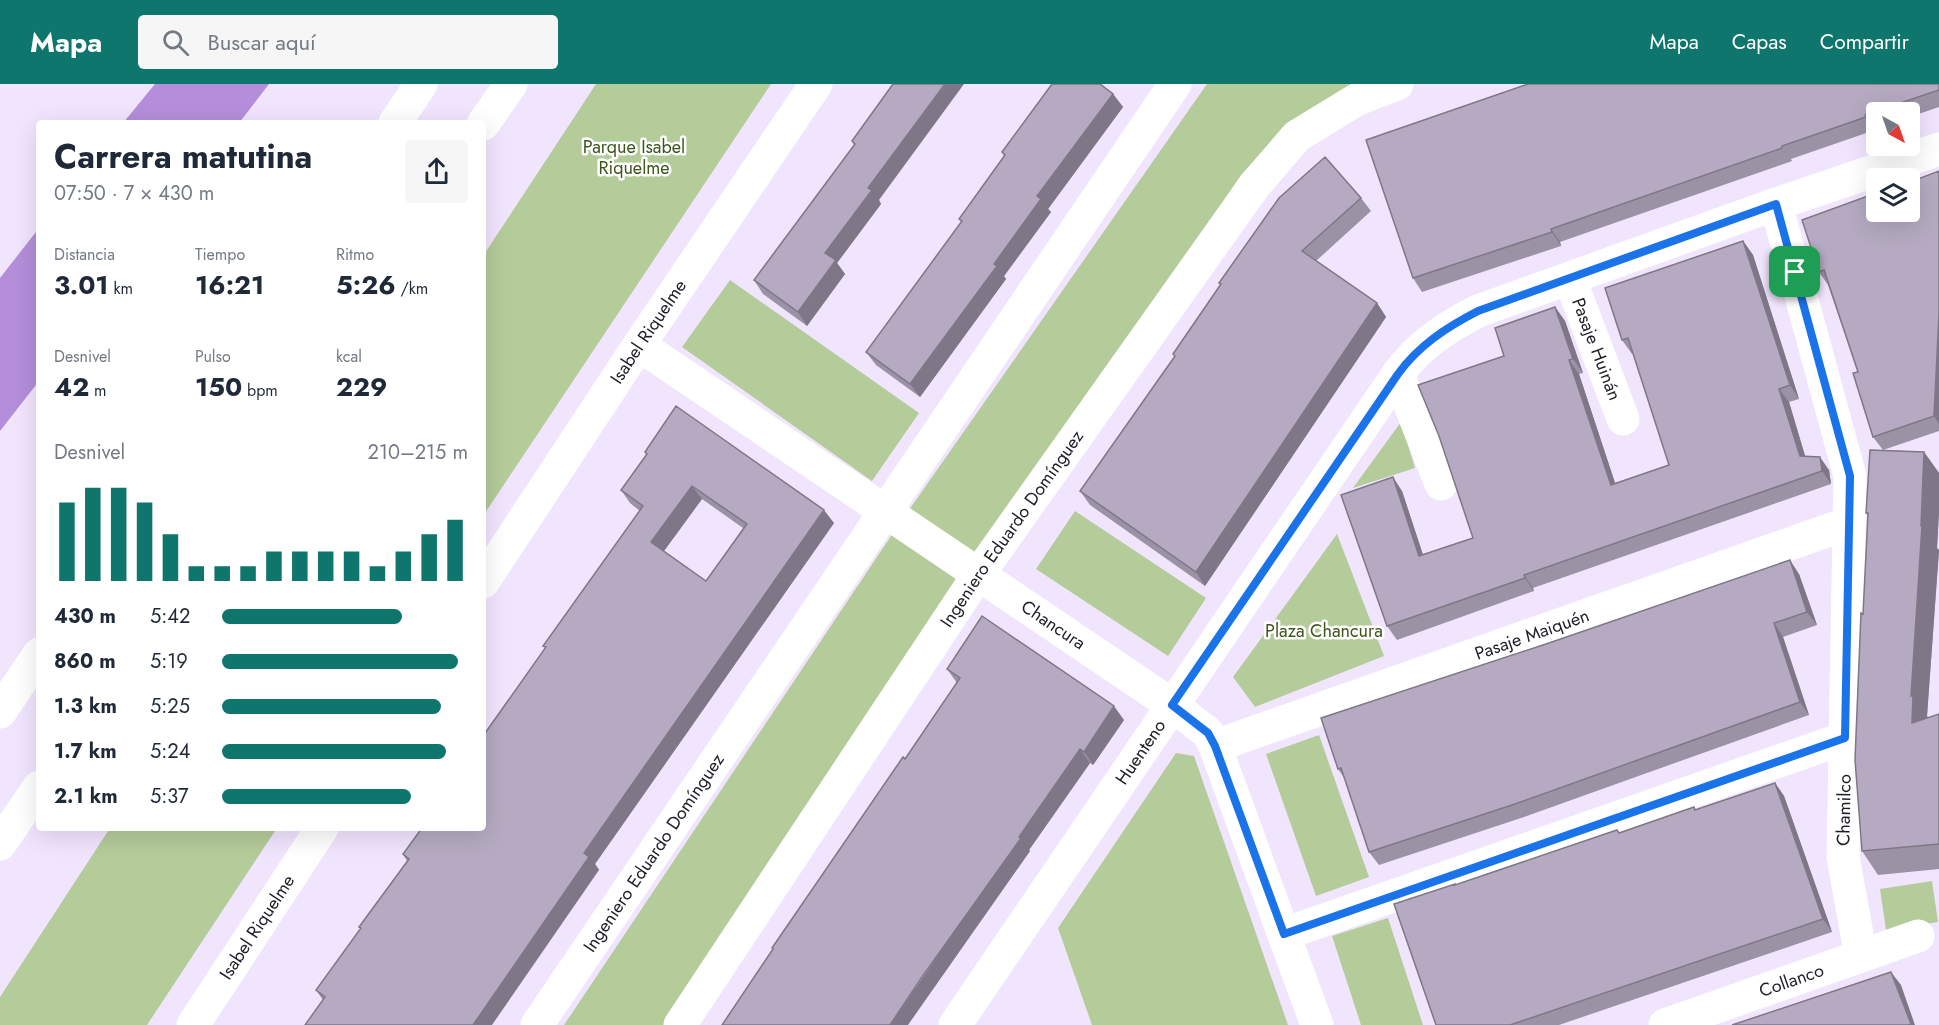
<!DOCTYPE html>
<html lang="es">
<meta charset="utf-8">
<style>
:root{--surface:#fff;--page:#f6f6f7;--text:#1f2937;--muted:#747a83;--accent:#0f766e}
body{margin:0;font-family:Jost,sans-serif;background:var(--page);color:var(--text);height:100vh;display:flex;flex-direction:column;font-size:22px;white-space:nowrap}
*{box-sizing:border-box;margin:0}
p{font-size:20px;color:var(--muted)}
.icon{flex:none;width:33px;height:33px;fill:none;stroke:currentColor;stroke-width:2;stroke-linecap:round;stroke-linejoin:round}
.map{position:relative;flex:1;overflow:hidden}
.drawer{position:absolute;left:36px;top:36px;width:450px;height:711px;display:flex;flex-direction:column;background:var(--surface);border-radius:6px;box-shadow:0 6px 24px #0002}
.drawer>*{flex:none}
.needle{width:39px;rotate:140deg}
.tools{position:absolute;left:1866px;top:18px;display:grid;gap:12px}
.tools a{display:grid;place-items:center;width:54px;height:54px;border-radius:6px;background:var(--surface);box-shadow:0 6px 24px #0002;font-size:30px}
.pin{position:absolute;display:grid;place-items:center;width:51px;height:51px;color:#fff;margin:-26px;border-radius:12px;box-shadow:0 3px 9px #0006}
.round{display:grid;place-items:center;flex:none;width:63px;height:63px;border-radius:6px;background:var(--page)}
.head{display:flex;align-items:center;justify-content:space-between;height:102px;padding:0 18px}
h1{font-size:33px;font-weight:700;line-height:45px}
.figures{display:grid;grid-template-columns:repeat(3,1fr);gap:9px;height:102px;padding:6px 18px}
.figures div{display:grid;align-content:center}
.figures b{font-size:26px;font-weight:700}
.figures small{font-size:16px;font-weight:400}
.figures p{font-size:16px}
.chart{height:168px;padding:12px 18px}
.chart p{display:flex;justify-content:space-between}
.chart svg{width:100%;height:108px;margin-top:6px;stroke:var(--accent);stroke-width:6}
ul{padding:0 18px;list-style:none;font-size:20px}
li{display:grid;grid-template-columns:96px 72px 1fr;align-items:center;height:45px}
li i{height:15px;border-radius:8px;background:var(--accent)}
header{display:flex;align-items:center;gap:36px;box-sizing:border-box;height:84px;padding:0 30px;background:var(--accent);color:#fff}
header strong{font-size:28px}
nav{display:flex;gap:33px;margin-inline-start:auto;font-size:21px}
.search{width:420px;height:54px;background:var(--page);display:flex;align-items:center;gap:15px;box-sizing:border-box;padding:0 21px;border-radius:6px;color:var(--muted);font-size:22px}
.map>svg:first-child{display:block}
.green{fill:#b4cb9a}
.water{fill:#b48eda}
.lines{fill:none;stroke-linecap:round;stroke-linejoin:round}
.minor{stroke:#fff;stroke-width:33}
.motorway{stroke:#fff;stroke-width:33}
.wall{fill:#9c92a6;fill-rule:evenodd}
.shaded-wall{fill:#7f7787}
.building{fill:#b5aac1;stroke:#7f7787;stroke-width:1.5;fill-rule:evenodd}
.route-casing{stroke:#fff;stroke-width:12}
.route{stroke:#1a73e8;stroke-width:8}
.labels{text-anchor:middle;stroke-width:5;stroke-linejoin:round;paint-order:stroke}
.park-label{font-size:18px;fill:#3d541b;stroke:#fff}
.street-label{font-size:18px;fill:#211d26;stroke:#fff}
</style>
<header>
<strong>Mapa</strong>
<div class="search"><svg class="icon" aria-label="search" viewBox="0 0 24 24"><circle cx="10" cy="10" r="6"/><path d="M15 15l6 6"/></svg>Buscar aquí</div>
<nav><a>Mapa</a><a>Capas</a><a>Compartir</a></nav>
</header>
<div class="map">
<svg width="1939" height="941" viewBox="0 0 1939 941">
<rect width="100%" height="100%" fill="#f1e5fe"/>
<path class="green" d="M596 0H771L483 432V172Z
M1207 0H1352L1287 40 1241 91 668 941H564L895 446Z
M730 196 919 329 872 397 682 263Z
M1401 338 1415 384 1353 404Z
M1075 427 1206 514 1168 572 1036 485Z
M1337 450 1384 572 1255 623 1233 593Z
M1319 651 1369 793 1316 812 1266 670Z
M1176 669 1194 672 1288 941H1092L1058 844Z
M110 744H277L147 941H0V913Z
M1932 797 1938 838 1886 846 1880 805Z
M1388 834 1423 941H1361L1332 852Z"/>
<path class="water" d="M155 0H269L239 39H123Z
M39 144V297L0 347V194Z"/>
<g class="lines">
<g class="minor">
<path d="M1776 120 1850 392 1843 773 1861 872"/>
<path id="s1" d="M1570 195 1623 335"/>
<path id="s2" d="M639 261 1172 621 1208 649 1215 662 1317 941"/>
<path d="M1398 290 1441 400"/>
<path id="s3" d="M483 498 639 261 816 0"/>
<path id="s4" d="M1215 662 1849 439"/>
<path d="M1284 850 1845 654"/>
<path id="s5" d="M193 941 322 744"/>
<path id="s6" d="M537 941 1175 0"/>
<path id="s7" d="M680 941 978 491 1254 102 1297 52 1356 16 1397 0"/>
<path id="s8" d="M955 941 1398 290C1419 261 1447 243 1478 227L1776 120 1939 65"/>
<path id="s9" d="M1665 941 1918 852"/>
</g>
<path class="motorway" d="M395 39 421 0
M483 40 511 0
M0 628 39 570
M0 760 39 703"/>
</g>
<path class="wall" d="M893 0 879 116 881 120 837 179 845 190 807 242 763 210 754 196 854 61 852 57Z
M1939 0V23L1910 33V28H1876V44H1875V46L1791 75 1792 77 1560 158 1561 162 1422 208 1413 194Z
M1113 10 1123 23 1048 125 1051 128 1004 192 1006 195 920 313 876 281 866 268 961 138 959 135 1004 72 1002 68Z
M1939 87V347L1883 366 1924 368 1939 389V427L1937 464 1939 466 1927 632 1928 634 1939 630V785L1878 791 1862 767 1863 530 1868 432 1866 429 1883 366 1873 353 1858 288 1828 201 1819 188Z
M1361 114 1371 127 1316 177 1377 219 1386 233 1205 502 1090 421 1080 407 1175 273 1173 270 1220 201 1219 199Z
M1743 157 1753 171 1799 315 1789 318 1805 372 1829 386 1831 400 1533 504 1534 507 1397 556 1387 542 1402 407 1423 471 1473 454 1504 272 1555 223 1565 237 1583 289 1579 290 1615 399 1669 381 1633 269 1632 270 1622 256Z
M645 368 834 439 595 780 599 786 323 916 316 906 361 845 359 843 407 777 403 770 483 744 545 564 543 562 640 427 630 419 621 406 646 371ZM702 415 743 444 706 497 664 467Z
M1799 490 1817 541 1783 553 1809 631 1524 733 1379 781 1369 768 1345 695 1338 685Z
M947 585 1124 636 1093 681 1090 679 1029 766 1030 767 932 906 957 599Z
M1775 699 1784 712 1832 848 1559 941H1436L1456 801 1620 749 1694 723 1696 726Z"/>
<path class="shaded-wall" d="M945 0H964L879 116 881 120 837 179 845 190 807 242 798 228 825 169 868 104Z
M1113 10 1123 23 1048 125 1051 128 1004 192 1006 195 920 313 910 300 994 180 1037 112Z
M1551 145 1560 158 1561 162 1552 148Z
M1743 157 1753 171 1799 315 1790 301Z
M1377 219 1386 233 1205 502 1196 488Z
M1555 223 1565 237 1583 289 1573 275Z
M1939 230V340L1934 332Z
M1569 276 1579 290 1620 414 1611 401Z
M1779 305 1789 318 1809 385 1800 372Z
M1924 368 1939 389V427L1937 464 1939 466 1927 632 1930 636 1912 639 1911 612Z
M1820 373 1829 386 1831 400 1822 387Z
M1393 393 1402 407 1428 486 1419 472Z
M692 402 702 415 661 471 651 458Z
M824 426 834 439 595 780 599 786 492 941H473L584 769Z
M1790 476 1799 490 1817 541 1807 528Z
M1524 491 1533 504 1534 507 1525 494Z
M1774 539 1783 553 1809 631 1800 618Z
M1114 622 1124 636 1093 681 1084 668Z
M1080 665 1090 679 1029 766 1030 767 908 941H890Z
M1775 699 1784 712 1832 848 1823 835Z
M1891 888 1901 901 1915 941H1911V940Z"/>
<path class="building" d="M893 0H945L868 104 872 106 825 169 836 176 798 228 754 196 855 60 852 57Z
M1052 0H1100L1113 10 1037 112 1041 115 994 180 997 182 910 300 866 268 962 137 959 135 1005 71 1002 68Z
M1528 0H1939V6L1865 31 1866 33 1782 62V64L1551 145 1552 148 1413 194 1366 56Z
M1325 73 1361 114 1302 167 1377 219 1196 488 1080 407 1175 272 1173 270 1221 200 1219 199 1279 114Z
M1939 87V230L1934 332 1873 353 1853 289 1858 288 1824 186 1819 188 1802 136 1876 109V128H1910V98Z
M1743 157 1790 301 1779 305 1800 372 1820 373 1822 387 1524 491 1525 494 1387 542 1341 411 1393 393 1419 472 1473 454 1439 352 1418 301 1504 272 1495 244 1555 223 1573 275 1569 276 1611 401 1669 381 1628 254 1622 256 1605 204Z
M676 322 824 426 584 769 589 773 473 941H305L325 913 316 906 361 844 359 843 409 775 403 770 422 744H483V652L546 563 543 562 643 422 621 406 647 370 645 368ZM692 402 747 440 706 497 651 458Z
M1870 366 1924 368 1921 442H1922L1911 612H1913L1912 639 1939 630V760L1862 767 1855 676 1861 529 1863 530 1868 429H1866Z
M1790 476 1807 528 1774 539 1800 618 1515 720 1369 768 1341 684 1338 685 1321 634 1546 560Z
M982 532 1114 622 1084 668 1080 665 1019 753 1021 754 922 893 890 941H722L773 865 772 864 903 673 905 675 960 594 947 585Z
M1775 699 1823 835 1510 941H1436L1394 820 1455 800V801L1617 746 1619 749 1694 723 1695 726Z
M1891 888 1911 940 1908 941H1732Z"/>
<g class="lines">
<g class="route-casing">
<path id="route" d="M1776 120 1850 392 1845 654 1284 850 1215 662 1208 649 1172 621 1398 290C1419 261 1447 243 1478 227Z"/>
</g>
<use href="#route" class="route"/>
</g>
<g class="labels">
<g class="park-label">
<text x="634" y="69">Parque Isabel<tspan x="634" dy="21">Riquelme</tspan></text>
<text x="1324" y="553">Plaza Chancura</text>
</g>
<g class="street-label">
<text dy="6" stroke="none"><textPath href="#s3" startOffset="300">Isabel Riquelme</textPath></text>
<text dy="6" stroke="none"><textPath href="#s1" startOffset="75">Pasaje Huinán</textPath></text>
<text dy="6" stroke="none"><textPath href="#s7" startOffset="597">Ingeniero Eduardo Domínguez</textPath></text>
<text dy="6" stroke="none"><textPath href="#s2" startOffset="500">Chancura</textPath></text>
<text dy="6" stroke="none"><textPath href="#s4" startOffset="336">Pasaje Maiquén</textPath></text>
<text dy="6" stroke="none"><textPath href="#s8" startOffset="330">Huenteno</textPath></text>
<text transform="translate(1844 726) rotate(-89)" y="6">Chamilco</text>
<text dy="6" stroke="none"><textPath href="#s6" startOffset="208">Ingeniero Eduardo Domínguez</textPath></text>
<text dy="6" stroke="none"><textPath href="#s5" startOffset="117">Isabel Riquelme</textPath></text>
<text dy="6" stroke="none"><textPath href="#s9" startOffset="134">Collanco</textPath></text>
</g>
</g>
</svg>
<div class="tools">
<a><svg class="needle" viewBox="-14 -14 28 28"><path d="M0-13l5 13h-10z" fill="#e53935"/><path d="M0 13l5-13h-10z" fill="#747a83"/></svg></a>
<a><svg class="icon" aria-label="layers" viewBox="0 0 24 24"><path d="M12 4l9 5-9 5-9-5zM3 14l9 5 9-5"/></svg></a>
</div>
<div class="pin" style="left:1795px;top:188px;background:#1e9e55"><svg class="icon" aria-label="arrive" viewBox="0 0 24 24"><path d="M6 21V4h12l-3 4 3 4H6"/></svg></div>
<section class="drawer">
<div class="head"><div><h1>Carrera matutina</h1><p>07:50 · 7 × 430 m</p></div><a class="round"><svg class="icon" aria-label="share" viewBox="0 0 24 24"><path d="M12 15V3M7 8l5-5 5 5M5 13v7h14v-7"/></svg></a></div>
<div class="figures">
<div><p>Distancia</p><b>3.01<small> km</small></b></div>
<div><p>Tiempo</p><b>16:21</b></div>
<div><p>Ritmo</p><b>5:26<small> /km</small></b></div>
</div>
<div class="figures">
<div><p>Desnivel</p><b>42<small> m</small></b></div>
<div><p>Pulso</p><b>150<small> bpm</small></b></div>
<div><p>kcal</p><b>229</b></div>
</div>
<div class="chart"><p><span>Desnivel</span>210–215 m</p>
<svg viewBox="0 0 160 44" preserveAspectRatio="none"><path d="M5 44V12M15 44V6M25 44V6M35 44V12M45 44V25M55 44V38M65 44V38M75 44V38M85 44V32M95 44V32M105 44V32M115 44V32M125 44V38M135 44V32M145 44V25M155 44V19"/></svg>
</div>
<ul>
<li><b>430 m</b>5:42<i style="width:73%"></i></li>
<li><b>860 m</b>5:19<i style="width:96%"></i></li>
<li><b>1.3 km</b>5:25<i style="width:89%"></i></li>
<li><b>1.7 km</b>5:24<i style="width:91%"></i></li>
<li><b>2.1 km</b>5:37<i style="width:77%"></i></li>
</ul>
</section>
</div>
